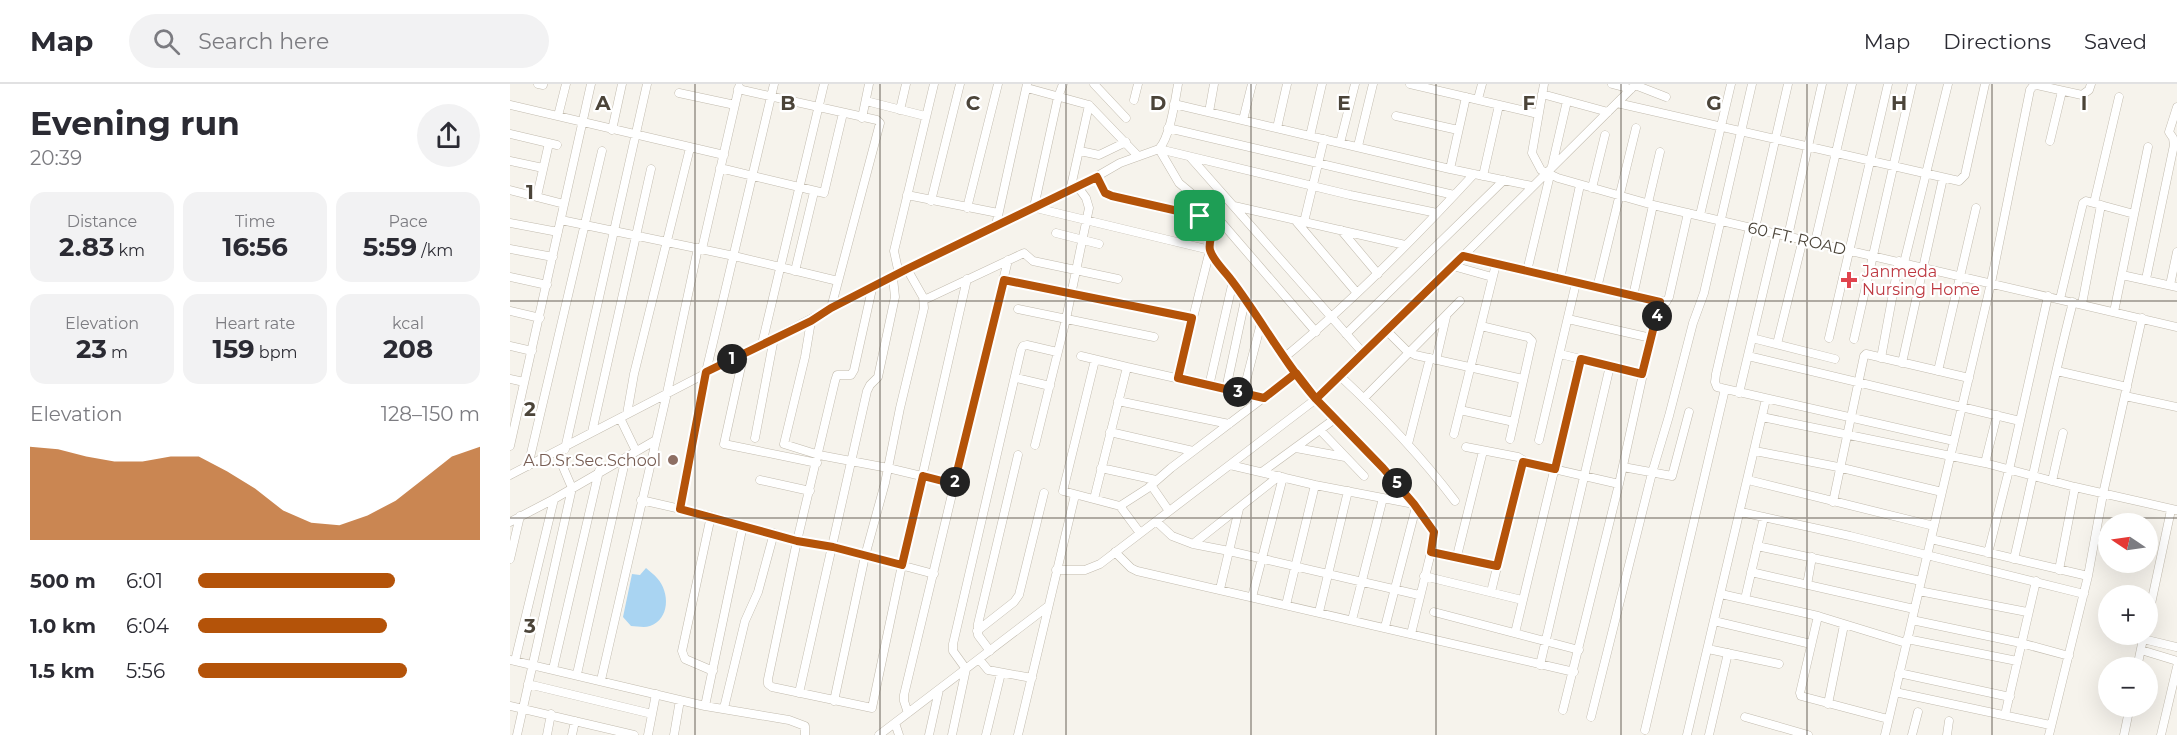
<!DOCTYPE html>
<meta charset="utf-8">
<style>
:root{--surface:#fff;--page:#f2f2f3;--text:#2b2b33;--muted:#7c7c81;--line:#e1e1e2;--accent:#b45309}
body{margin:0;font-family:Montserrat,sans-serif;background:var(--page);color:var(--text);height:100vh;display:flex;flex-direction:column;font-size:22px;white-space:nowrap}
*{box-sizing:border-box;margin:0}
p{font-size:20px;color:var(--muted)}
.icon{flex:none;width:33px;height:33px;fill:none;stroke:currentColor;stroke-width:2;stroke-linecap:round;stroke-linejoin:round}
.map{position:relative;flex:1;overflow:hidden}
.side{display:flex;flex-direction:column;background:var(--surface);width:510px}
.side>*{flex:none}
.needle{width:39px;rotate:283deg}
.buttons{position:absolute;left:1588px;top:429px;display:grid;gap:12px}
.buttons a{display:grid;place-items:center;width:60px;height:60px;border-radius:50%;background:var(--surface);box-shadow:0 6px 24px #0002;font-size:30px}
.pin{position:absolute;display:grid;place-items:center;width:51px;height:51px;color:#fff;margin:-26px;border-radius:12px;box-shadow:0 3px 9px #0006}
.km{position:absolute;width:30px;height:30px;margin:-15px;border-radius:50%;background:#222;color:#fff;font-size:16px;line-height:30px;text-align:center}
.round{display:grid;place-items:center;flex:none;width:63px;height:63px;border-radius:32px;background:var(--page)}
.headline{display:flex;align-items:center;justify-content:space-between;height:102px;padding:0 30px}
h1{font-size:33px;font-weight:700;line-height:45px}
.metrics{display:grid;grid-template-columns:repeat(3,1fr);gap:9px;height:102px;padding:6px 30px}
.metrics div{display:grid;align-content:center;border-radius:15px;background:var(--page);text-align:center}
.metrics b{font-size:26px;font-weight:700}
.metrics small{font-size:16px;font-weight:400}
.metrics p{font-size:16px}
.chart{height:168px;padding:12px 30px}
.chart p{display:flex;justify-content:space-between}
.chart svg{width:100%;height:108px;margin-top:6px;fill:var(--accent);opacity:.7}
ul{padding:0 30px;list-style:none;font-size:20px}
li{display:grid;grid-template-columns:96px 72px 1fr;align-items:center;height:45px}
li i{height:15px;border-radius:8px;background:var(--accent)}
header{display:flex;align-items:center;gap:36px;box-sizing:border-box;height:84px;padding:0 30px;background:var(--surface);border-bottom:2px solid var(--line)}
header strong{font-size:28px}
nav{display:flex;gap:33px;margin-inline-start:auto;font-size:21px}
.search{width:420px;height:54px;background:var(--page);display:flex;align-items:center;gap:15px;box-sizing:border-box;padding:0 21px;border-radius:33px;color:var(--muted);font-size:22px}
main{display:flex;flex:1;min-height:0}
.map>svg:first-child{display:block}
.water{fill:#a9d4f2}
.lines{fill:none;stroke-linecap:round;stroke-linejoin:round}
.minor-casing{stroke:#c2bbae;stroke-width:9}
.minor{stroke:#fff;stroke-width:8}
.route-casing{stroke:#fff;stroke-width:12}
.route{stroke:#b45309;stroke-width:8}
.grid{fill:none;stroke:#4b4439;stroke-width:1.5;stroke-opacity:0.55}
.health-dot{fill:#e0444e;stroke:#fff;stroke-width:2}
.education-dot{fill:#8d6e63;stroke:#fff;stroke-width:2}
.labels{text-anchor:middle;stroke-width:4.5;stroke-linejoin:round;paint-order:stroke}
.street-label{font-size:16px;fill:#4b4439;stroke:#fff}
.health-label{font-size:16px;fill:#be3a42;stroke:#fff;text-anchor:start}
.education-label{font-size:16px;fill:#785e54;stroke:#fff;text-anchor:end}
.grid-label{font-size:20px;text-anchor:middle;font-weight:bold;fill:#4b4439;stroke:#fff;stroke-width:4.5;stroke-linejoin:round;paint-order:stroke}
</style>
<header>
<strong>Map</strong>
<div class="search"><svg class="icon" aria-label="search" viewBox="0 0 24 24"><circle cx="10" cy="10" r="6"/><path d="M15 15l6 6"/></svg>Search here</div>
<nav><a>Map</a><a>Directions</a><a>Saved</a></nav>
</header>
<main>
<section class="side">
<div class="headline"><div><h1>Evening run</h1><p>20:39</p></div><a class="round"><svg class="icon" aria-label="share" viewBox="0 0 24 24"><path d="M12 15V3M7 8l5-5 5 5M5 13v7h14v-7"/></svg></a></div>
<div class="metrics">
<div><p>Distance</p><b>2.83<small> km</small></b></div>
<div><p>Time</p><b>16:56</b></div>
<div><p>Pace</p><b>5:59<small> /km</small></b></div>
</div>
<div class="metrics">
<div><p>Elevation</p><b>23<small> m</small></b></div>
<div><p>Heart rate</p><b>159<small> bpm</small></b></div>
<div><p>kcal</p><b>208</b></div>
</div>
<div class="chart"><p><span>Elevation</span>128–150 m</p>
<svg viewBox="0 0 160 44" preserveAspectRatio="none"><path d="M0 44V6L10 7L20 10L30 12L40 12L50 10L60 10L70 16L80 23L90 32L100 37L110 38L120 34L130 28L140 19L150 10L160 6V44z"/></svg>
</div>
<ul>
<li><b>500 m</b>6:01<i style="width:70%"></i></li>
<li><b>1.0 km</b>6:04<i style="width:67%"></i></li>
<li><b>1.5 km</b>5:56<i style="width:74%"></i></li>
</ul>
</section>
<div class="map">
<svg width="1667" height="651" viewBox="0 0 1667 651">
<rect width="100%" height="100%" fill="#f6f3ec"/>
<path class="water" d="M136 484C139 487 144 490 147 494 160 508 160 535 140 542 134 544 127 542 121 542L113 533 122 490 130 491Z"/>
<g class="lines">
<g class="minor-casing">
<path id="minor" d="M28 0 33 1
M584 0 616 34
M900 0 1028 30
M1034 0 1022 69 1031 86 1048 94 1143 121 1667 243
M1102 0 1121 5
M1125 1 1156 13
M517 4 579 21 628 72
M228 5 367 36 370 39 321 224
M169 9 225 21
M1032 10 1098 28
M968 15 972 0
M624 16 628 0
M356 17 415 32
M1107 19 1449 97 1455 91 1475 0
M664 20 940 85 1022 102
M0 21 214 71
M390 26 396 0
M699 28 704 0
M48 32 56 0
M886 32 948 46
M352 34 359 0
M733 36 742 0
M658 44 944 111
M767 44 777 0
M102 46 112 0
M0 50 47 61
M800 52 812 0
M1540 57 1552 7
M830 59 845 0
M848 62 863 0
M649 65 669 99 699 124 806 248
M649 65C660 53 665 17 668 0
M570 67 589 71 616 58
M681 74 854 270
M0 77 33 84
M1042 82 1057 17
M210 84 314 109 333 29
M940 85 956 13
M973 92 989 21
M587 93 595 109 601 112 690 131 697 135 703 143 699 163 702 170 797 305 898 412 922 445 924 456 901 550
M1082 104 1095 51
M0 106 54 120
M560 107 579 21
M397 111 488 129
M27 112 39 59
M421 117 450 0
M1138 119 1150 68
M1584 119 1609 13
M724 122 895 161
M524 123 548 13 553 0
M457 124 488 0
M530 125 700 166 668 294
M1190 131 1221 0
M51 136 224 172 328 197
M785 136 847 209
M794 138 814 55
M0 139 48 148
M486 141 517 0
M1240 143 1206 290 1205 298 1207 303 1444 357
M1245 144 1278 0
M831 146 868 190
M546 149 589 160
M1278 152 1312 0
M1305 158 1342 0
M0 165 43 173
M192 165 229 3
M953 172 1123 212 1156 218 1159 213 1178 129
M1394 179 1438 0
M943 182 982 193
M285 187 304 108
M1017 187 1040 91
M389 190 384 167 424 0
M1612 191 1667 203
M0 193 37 201
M1050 195 1070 101
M1636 195 1664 61 1663 54 1659 48 1667 23
M494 196 682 234
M1660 201 1667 168
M1087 204 1126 44
M362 205 344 286 341 291H327L325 297 287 457 258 595V600L262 603 362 624 392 481 457 195
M1123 212 1143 121
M1550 215 1573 119 1576 117 1624 130
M414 216 514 169 523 177 608 195
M1572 220 1591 121
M508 225 644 253
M0 227 30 234
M1604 228 1638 63
M1058 235 1141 254
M301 237 295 273 274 360 309 371 378 384 445 400
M971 242 1018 253 1022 257 1000 355
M877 247 897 267 905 271 1013 295
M836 250 994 96
M1242 254 1325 275
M1319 254 1378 0
M1344 255 1402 0
M252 260 314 0
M1267 260 1293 155
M0 262 22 267
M234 269 214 360 307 379
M1050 270 1133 290
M571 272 617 283
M1238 272 1510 337
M775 273C843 217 905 154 964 90
M1371 274 1389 177
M585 276 553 407 610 422 630 449
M926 276 936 233
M1392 279 1433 94
M1428 287 1466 124
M1547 287 1617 303
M831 293C872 331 911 372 945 417
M506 294 540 302
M0 295 14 298
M699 302 723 197
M716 305 735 216
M733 309 751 239
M1229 309 1267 149
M1615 312 1667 323
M854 314 950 217
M608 317 719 340
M950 326 1004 338
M117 330 124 290 180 64
M1252 333 1475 379 1565 403 1667 426
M110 334 126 367
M810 346 854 392
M82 348 141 85
M600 348 683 367
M944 350 986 180
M245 354 264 254
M1029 356 1066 199
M898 360 920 274
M525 361 556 235 579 124 576 114 568 103
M0 362 81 0
M956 363 1008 373 1013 376 981 508
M786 364 835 373
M55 365 137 0
M973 367 947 472 949 474 987 482
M1245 367 1328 383 1432 408
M1013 378 1109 400
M1475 379 1487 331
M720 381 805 401 904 420
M18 382 92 67
M1113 383 1162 392 1179 328
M591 384 646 396
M752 388 826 334
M0 391 397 185 565 105 610 79 649 65 840 111 927 129
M250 396 300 407
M1238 396 1424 442
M1542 397 1553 349
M641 401 659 427
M584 415 617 283 754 314
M131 416 201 432 287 457 323 463 424 490
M1323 418 1354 272 1356 270 1459 294
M610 422 638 404 661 384 786 289
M170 425 196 288 264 0
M1231 428 1340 452 1574 510
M201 432 172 567 175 575 203 587
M646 437 662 452 683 460 719 467 909 511
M0 438 44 415 146 356
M1421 455 1578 492
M683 460 769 392
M1247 462 1411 497
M605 468 621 484 627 487 1064 588
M921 468 949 474
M1478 469 1499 386 1538 212
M0 475 10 432
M1504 475C1524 390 1541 303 1563 218
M546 486H575L590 480 806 315 937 188 1126 0
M1549 486 1565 403
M1241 488 1404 525
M914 492 1012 516
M1297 501 1302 473
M710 505 729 425
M1409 507 1517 528
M1211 510 1308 532 1396 559
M742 513 773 393
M1235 515 1254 433
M776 521 805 401
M809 528 838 407
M924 528 1069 566
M1308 532 1290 609 1291 612 1378 635
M1638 534 1661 426
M842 536 873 414
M1402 536 1511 559 1559 572
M1204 537 1301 560
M875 543 906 423
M467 547 504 518 509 511 534 409
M1005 549 1071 275
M1397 555 1507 577
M1633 555 1666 563
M1198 565 1269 580
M1631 566 1667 577
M480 567 468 551V540L508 371
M469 575 478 586 522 594
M0 576 195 622 279 636 295 642V651
M5 577 44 415
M1030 581 1100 282
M1627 584 1634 550
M43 585 89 387
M1389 589 1500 613
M67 590 116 373
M91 596 157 309 188 164
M18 600 142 630
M1385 608 1540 641
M289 609 357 307 360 301 368 293 385 213 383 194
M324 617 355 472 375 399 390 324 414 224 413 213 397 185
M1318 620 1334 541
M0 622 124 651
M195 622 233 441
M214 624 235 537 248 508 264 449
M1053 626 1109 400 1133 290 1150 218
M398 629 394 617V611L498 176
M1495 631 1526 497
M1081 633 1142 389 1159 332 1183 239 1194 209 1242 0
M1235 633 1298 651
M385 639 389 651
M1135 646 1215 305
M7 651 62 404 47 369
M37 651 41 630
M62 651 65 637
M138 651 146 610
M164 651 170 616
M369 651 537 523
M419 651 429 606
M442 651 456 585 443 567V560L511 266 513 262 517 261 547 268
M476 651 491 589
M508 651 565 411
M1177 651 1256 315
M1199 651 1218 569
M1375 651 1481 199 1520 6 1523 2 1527 1 1572 11 1579 6 1581 0
M1402 651 1408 628
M1437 651 1439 637
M1539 651 1578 492 1593 410 1632 234
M1614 651 1620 622
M1651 651 1667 583"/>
</g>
<use href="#minor" class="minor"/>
</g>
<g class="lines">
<g class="route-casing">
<path id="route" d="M690 132 602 112 595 109 587 93 397 185 321 224 301 237 196 288 170 425 287 457 323 463 392 481 413 392 444 400 494 196 682 234 668 294 754 314 786 289 806 315 953 172 1150 218 1132 290 1071 275 1045 385 1013 378 987 482 921 468 924 448 904 420 873 384 806 315C774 279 751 235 722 197 716 188 703 177 700 166 698 159 703 150 703 143L697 135 690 132"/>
</g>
<use href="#route" class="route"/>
</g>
<path class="grid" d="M185 0V651M370 0V651M556 0V651M741 0V651M926 0V651M1111 0V651M1297 0V651M1482 0V651M0 217H1667M0 434H1667"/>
<path class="health-dot" d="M1336 187h6v6h6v6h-6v6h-6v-6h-6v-6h6z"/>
<circle class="education-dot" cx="163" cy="376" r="6"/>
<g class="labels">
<g class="street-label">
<text transform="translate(1287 154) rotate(13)" y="6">60 FT. ROAD</text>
</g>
<g class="health-label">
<text x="1352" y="193">Janmeda<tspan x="1352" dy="18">Nursing Home</tspan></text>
</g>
<g class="education-label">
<text x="151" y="382">A.D.Sr.Sec.School</text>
</g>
</g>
<g class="grid-label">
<text x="93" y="26">A</text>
<text x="278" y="26">B</text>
<text x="463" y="26">C</text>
<text x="648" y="26">D</text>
<text x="834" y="26">E</text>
<text x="1019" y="26">F</text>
<text x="1204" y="26">G</text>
<text x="1389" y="26">H</text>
<text x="1574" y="26">I</text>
<text x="20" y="115">1</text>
<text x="20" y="332">2</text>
<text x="20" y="549">3</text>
</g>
</svg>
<div class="buttons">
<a><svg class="needle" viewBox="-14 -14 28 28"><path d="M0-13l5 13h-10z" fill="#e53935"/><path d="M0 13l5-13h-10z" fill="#7c7c81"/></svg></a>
<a>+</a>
<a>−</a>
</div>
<div class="pin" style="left:690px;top:132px;background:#1e9e55"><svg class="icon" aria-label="arrive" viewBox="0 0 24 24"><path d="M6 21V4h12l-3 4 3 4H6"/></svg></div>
<b class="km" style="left:222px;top:275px">1</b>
<b class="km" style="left:445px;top:398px">2</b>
<b class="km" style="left:728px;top:308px">3</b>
<b class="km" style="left:1147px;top:232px">4</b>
<b class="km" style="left:887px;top:399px">5</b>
</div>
</main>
